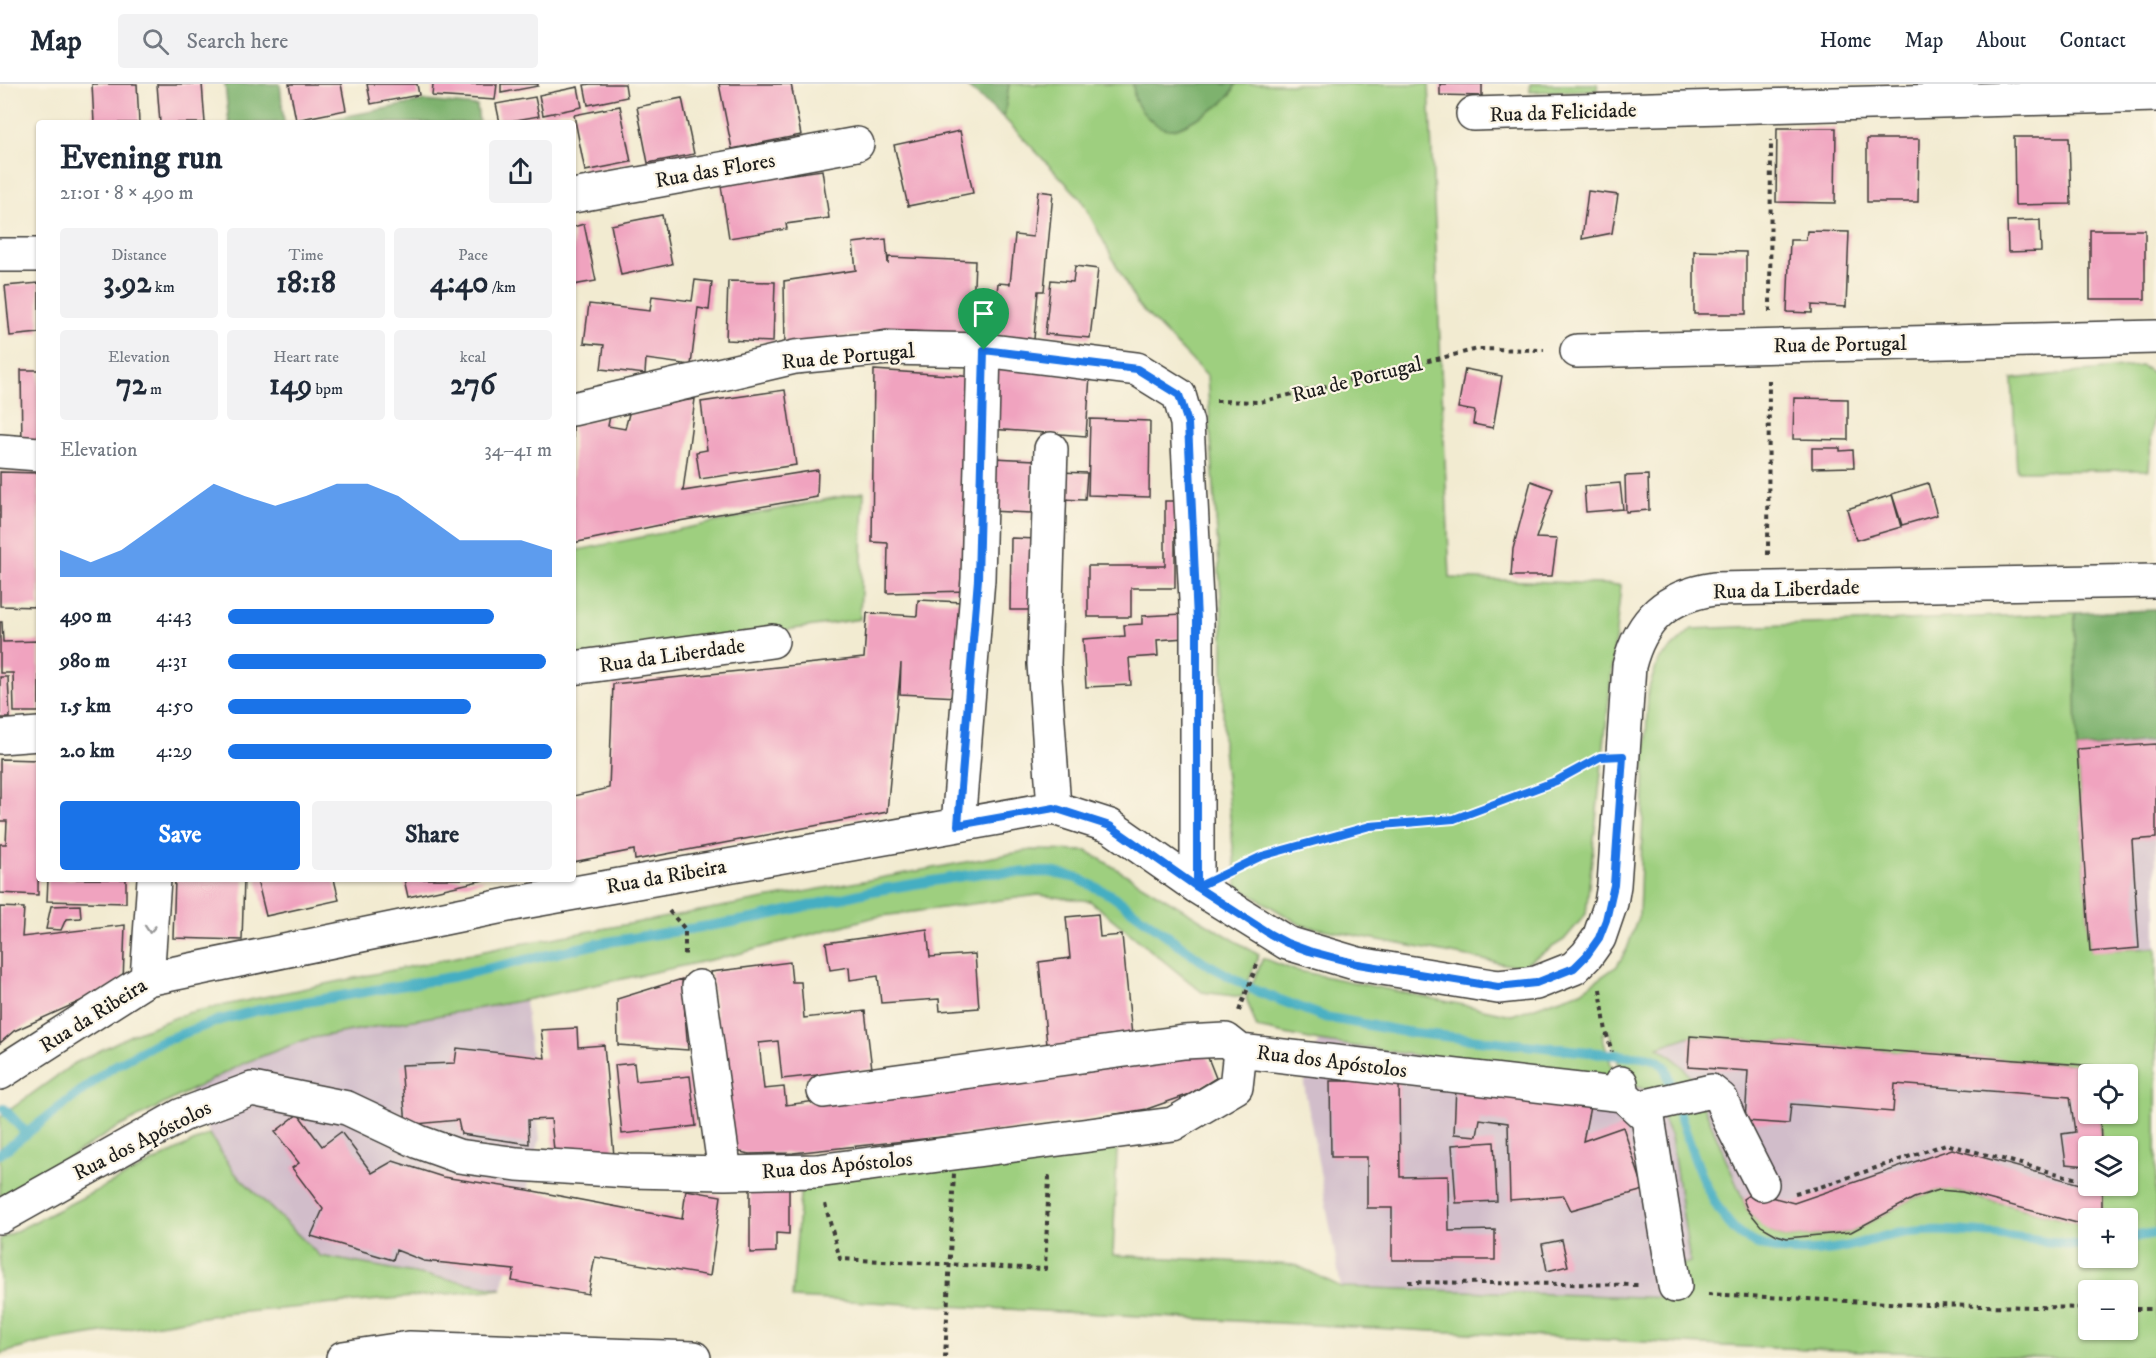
<!DOCTYPE html>
<meta charset="utf-8">
<style>
:root{--surface:#fff;--page:#f2f2f3;--text:#1f2937;--muted:#747a83;--line:#e0e1e3;--accent:#1a73e8}
body{margin:0;font-family:"IM FELL DW Pica",serif;background:var(--page);color:var(--text);height:100vh;display:flex;flex-direction:column;font-size:22px;white-space:nowrap}
*{box-sizing:border-box;margin:0}
p{font-size:20px;color:var(--muted)}
.icon{flex:none;width:33px;height:33px;fill:none;stroke:currentColor;stroke-width:2;stroke-linecap:round;stroke-linejoin:round}
.map{position:relative;flex:1;overflow:hidden}
.side{position:absolute;left:36px;top:36px;width:540px;height:762px;display:flex;flex-direction:column;background:var(--surface);border-radius:6px;box-shadow:0 2px 4px #0004}
.side>*{flex:none}
.fabs{position:absolute;left:2078px;top:980px;display:grid;gap:12px}
.fabs a{display:grid;place-items:center;width:60px;height:60px;border-radius:6px;background:var(--surface);box-shadow:0 2px 4px #0004;font-size:30px}
.pin{position:absolute;display:grid;place-items:center;width:51px;height:51px;color:#fff;margin:-62px -26px;border-radius:50% 50% 50% 0;rotate:-45deg;box-shadow:0 0 6px #0007}
.pin .icon{rotate:45deg}
.round{display:grid;place-items:center;flex:none;width:63px;height:63px;border-radius:6px;background:var(--page)}
.overview{display:flex;align-items:center;justify-content:space-between;height:102px;padding:0 24px}
h1{font-size:33px;font-weight:700;line-height:45px}
.figures{display:grid;grid-template-columns:repeat(3,1fr);gap:9px;height:102px;padding:6px 24px}
.figures div{display:grid;align-content:center;border-radius:6px;background:var(--page);text-align:center}
.figures b{font-size:30px;font-weight:700}
.figures small{font-size:16px;font-weight:400}
.figures p{font-size:16px}
.chart{height:168px;padding:12px 24px}
.chart p{display:flex;justify-content:space-between}
.chart svg{width:100%;height:108px;margin-top:6px;fill:var(--accent);opacity:.7}
.primary-button{display:flex;gap:12px;margin-top:auto;padding:12px 24px}
.primary-button a{flex:1;height:69px;border-radius:6px;background:var(--accent);color:#fff;font-size:24px;font-weight:700;line-height:69px;text-align:center}
.primary-button a+a{background:var(--page);color:var(--text)}
ul{padding:0 24px;list-style:none;font-size:20px}
li{display:grid;grid-template-columns:96px 72px 1fr;align-items:center;height:45px}
li i{height:15px;border-radius:8px;background:var(--accent)}
header{display:flex;align-items:center;gap:36px;box-sizing:border-box;height:84px;padding:0 30px;background:var(--surface);border-bottom:2px solid var(--line)}
header strong{font-size:28px}
nav{display:flex;gap:33px;margin-inline-start:auto;font-size:21px}
.search{width:420px;height:54px;background:var(--page);display:flex;align-items:center;gap:15px;box-sizing:border-box;padding:0 21px;border-radius:6px;color:var(--muted);font-size:22px}
.map>svg:first-child{display:block}
.industrial{fill:#d1bdca}
.green{fill:#9ecf7f;stroke:#5d764e;stroke-width:1.5;fill-rule:evenodd}
.forest{fill:#7eb26e;stroke:#4d6745;stroke-width:1.5}
.lines{fill:none;stroke-linecap:round;stroke-linejoin:round}
.stream{stroke:#44aec2;stroke-width:10}
.building{fill:#f0a3bf}
.minor-casing{stroke:#3c3b37;stroke-width:36}
.highway-casing{stroke:#3c3b37;stroke-width:36}
.path{stroke:#3c3b37;stroke-width:4;stroke-dasharray:4.5 4.5;stroke-linecap:butt}
.minor{stroke:#fff;stroke-width:33}
.highway{stroke:#fff;stroke-width:33}
.path-bridge{stroke:#3c3b37;stroke-width:4;stroke-dasharray:4.5 4.5;stroke-linecap:butt}
.oneway{stroke:#999}
.route-casing{stroke:#fff;stroke-width:12}
.route{stroke:#1a73e8;stroke-width:8}
.labels{text-anchor:middle;stroke-width:4.5;stroke-linejoin:round;paint-order:stroke}
.street-label{font-size:21px;fill:#1c1c1c;stroke:#fcf5e5}
</style>
<header>
<strong>Map</strong>
<div class="search"><svg class="icon" aria-label="search" viewBox="0 0 24 24"><circle cx="10" cy="10" r="6"/><path d="M15 15l6 6"/></svg>Search here</div>
<nav><a>Home</a><a>Map</a><a>About</a><a>Contact</a></nav>
</header>
<div class="map">
<svg width="2156" height="1274" viewBox="0 0 2156 1274">
<rect width="100%" height="100%" fill="#fcf5e5"/>
<filter id="ink" filterUnits="userSpaceOnUse"><feTurbulence type="fractalNoise" baseFrequency=".0167" numOctaves="2"/><feDisplacementMap in="SourceGraphic" scale="12" xChannelSelector="R" yChannelSelector="G"/><feConvolveMatrix kernelMatrix="1 2 1 2 8 2 1 2 1" color-interpolation-filters="sRGB"/></filter>
<filter id="wash" filterUnits="userSpaceOnUse"><feTurbulence type="fractalNoise" baseFrequency=".008" numOctaves="4" result="noise"/><feDisplacementMap in="SourceGraphic" scale="24" xChannelSelector="R" yChannelSelector="G"/><feGaussianBlur stdDeviation="1.35" result="paint"/><feColorMatrix in="noise" values="0 0 0 0 0 0 0 0 0 0 0 0 0 0 0 0 0 1.4 0 .05"/><feComposite in="paint" operator="in"/></filter>
<g filter="url(#wash)">
<rect width="100%" height="100%" fill="#f2ebd1"/>
<path class="industrial" d="M2156 656V866L2090 868 2077 665Z
M525 916 540 1055 502 1205 320 1172 234 1088 209 1049 190 1007 244 979 307 955Z
M1690 952 2098 982 2099 990H2088V1101H2102V1134H2088V1142L1962 1108 1939 1106 1914 1114 1851 1148 1787 1154 1777 1151 1761 1141 1747 1125 1702 1018 1657 963Z
M1319 957 1617 1001 1624 998 1655 1009 1660 1028 1671 1053 1690 1179 1670 1214 1341 1203 1304 1001Z"/>
<path class="green" d="M1009 0H1133L1135 16 1231 11 1236 0H1429L1450 494 1621 501 1586 830 1564 856 1520 883 1301 841 1237 802 1223 664V546L1207 292 1137 220 1081 115 1004 34Z
M1530 0H1597L1598 6 1530 8Z
M2142 282 2156 291 2149 386 2017 387 2012 295Z
M864 408 860 535 573 578V467Z
M2075 529 2077 665 2090 867 2156 864V1274H2056L1723 1262 792 1214 801 1099 940 1078 1117 1065 1113 1171 1296 1181 1341 1203 1670 1214 1664 1187 1690 1178 1671 1053 1660 1028 1702 1018 1747 1125 1761 1141 1777 1151 1787 1154 1851 1148 1914 1114 1939 1106H1950L2088 1142V1173H2127V1134H2102V1101H2127V1062H2101L2100 1029H2127V990H2099L2098 982 1690 952 1658 963 1674 974 1698 999 1655 1009 1624 998 1609 947 1602 950 1617 1001 1319 957 1257 944 1246 914 1263 874 1294 886 1512 931 1581 907 1617 882 1627 865 1639 830 1648 607 1658 577 1692 545ZM2088 1206H2127V1245H2088Z
M1031 766 1087 767 1259 871 1242 913 1202 908 1090 817 1038 811 875 833 738 870 525 916 307 955 244 979 115 1045 0 1116V1033L75 979 133 950 187 929 504 863Z
M209 1050 234 1088 320 1172 502 1205 222 1230 39 1259 0 1270V1155Z"/>
<path class="forest" d="M225 0H280L284 39H229Z
M964 0H1009L1004 34Z
M1133 0H1236C1229 17 1218 23 1203 31 1193 36 1184 43 1173 45 1158 47 1142 30 1136 18 1133 13 1134 6 1133 0Z
M424 17 477 22 479 39H312Z
M2156 526V656L2077 665 2075 529Z"/>
<g class="lines">
<path class="stream" d="M4 1025 27 1050
M0 1070 111 984 154 960 220 936 259 926 451 893 601 859 752 835 872 807 981 789 1050 788 1077 794 1111 811 1202 877 1256 907 1325 933 1406 948 1626 972C1641 973 1654 971 1665 983 1680 1028 1704 1128 1745 1154 1771 1169 1806 1169 1834 1165 1860 1161 1884 1150 1910 1148 1967 1143 2026 1155 2082 1162L2088 1161
M2127 1154 2156 1149"/>
</g>
<g id="blocks">
<path class="building" d="M92 0H137L139 39H94Z
M157 0H202L205 39H160Z
M289 0H341L346 26 296 36Z
M367 0H417L419 11 371 20Z
M433 0H497L495 16 432 12Z
M501 0H538V2L501 9Z
M590 0H625L627 13 588 21 584 1Z
M719 0H791L801 51 732 65Z
M1440 0H1482V12L1440 11Z
M578 3 582 23 543 31 539 11Z
M535 13 539 32 500 39 496 20Z
M682 14 694 70 648 79 637 23Z
M620 22 631 78 585 87 574 31Z
M1777 44H1836L1835 119 1776 118Z
M960 47 973 109 908 122 894 61Z
M2014 53H2069L2071 120 2015 121Z
M1867 55H1919L1918 118H1867Z
M779 86 780 92 822 86 829 134 786 140 787 145 729 154 720 95Z
M1038 107 1053 109 1044 207H1038L1034 255 993 251 998 199 1010 200 1015 151 1033 153Z
M1588 107 1618 111 1612 149 1582 155Z
M662 131 672 180 621 191 611 141Z
M2040 136 2041 167 2008 168 2007 137Z
M584 140 596 197 573 201V143Z
M2090 146H2145V215H2090Z
M1807 147 1849 148 1846 223 1812 221V229L1787 228 1790 156H1806Z
M886 155 888 180 889 173 975 177 972 250 886 246 785 262 784 197 856 186 853 159Z
M1694 167 1746 168V230H1694Z
M1075 182 1098 185 1090 254 1045 250 1051 196 1073 198Z
M695 196 712 198 709 226 698 224 691 281 646 275 645 290 601 285 604 261 584 259 589 220 650 227 652 212 692 217Z
M728 197 775 198 773 258 726 256Z
M39 199V249L10 252 5 202Z
M995 284 1090 291 1086 352 991 345Z
M1465 285 1502 292 1493 344 1473 340 1475 327 1458 324Z
M21 286H39V362H22Z
M874 286 977 293 968 507 887 509 888 459 872 458Z
M785 306 796 381 700 395 696 368 707 366 701 318Z
M1794 314 1848 315V356L1793 355Z
M695 315 683 407 818 386 817 413 679 437 573 459V341L610 332 608 342 625 345 630 326Z
M1090 335 1150 337 1149 413 1088 411Z
M1812 364H1840V367L1853 366 1854 383 1812 384Z
M993 374 1035 376 1032 429 990 427Z
M0 388 39 389V523L0 522Z
M1058 388 1087 389 1085 416 1057 415Z
M1648 391 1649 426 1626 428 1625 392Z
M1531 397 1553 405 1536 454 1557 455 1552 492H1511L1513 465Z
M1620 399 1623 425 1586 428 1584 402Z
M1928 399 1937 431 1902 441 1892 410Z
M1892 411 1901 443 1856 456 1847 425Z
M1165 417H1175V504H1131V533H1088V482H1165Z
M1011 454 1038 455 1036 526H1010Z
M918 516 963 518 958 613 900 610 901 579 887 728 635 776 634 766 573 778V712L609 704 613 600 864 574 867 529 917 532Z
M1184 530 1185 554 1157 556 1158 572 1129 574 1131 601 1086 603 1083 555 1125 552 1124 541 1142 540V532Z
M0 538H2L3 558 39 557V628H14L13 589H0Z
M0 593H8L10 634H0Z
M2156 660V754L2132 756 2139 864 2090 868 2077 665Z
M0 675 39 676 38 811 0 809V760H6L7 737H0Z
M48 795H126V819L47 817Z
M175 795H244L242 856 173 854Z
M257 795H334L339 816 266 832Z
M404 795H484V796L408 813Z
M80 821 81 834 66 835 61 846 46 845 51 822Z
M0 823 24 824 22 853 125 841 123 898 14 947 0 959Z
M1098 830 1100 853 1122 851 1133 962 1048 971 1039 878 1070 874 1066 833Z
M927 845 930 873 975 870 979 924 940 927 939 915 881 919 878 892 850 896 849 883 830 886 826 859Z
M790 878 792 898H801L804 934 865 927 872 985 782 995 778 957 759 959 764 1005 784 1003 786 1021 1205 966 1216 994 1190 1010 1147 1025 1043 1042 793 1069 749 1070 736 1067 725 1009 711 888Z
M682 895 688 966 618 961 617 915Z
M577 944 578 963 604 961 614 1072 555 1077 551 1035 528 1036 529 1060 461 1050 458 1036 406 1041 401 981 455 979 457 964 545 974 541 946Z
M1690 952 2098 982 2099 990H2088V1029H2100L2101 1062H2088V1082L2066 1080 2062 1050 2075 1048 2070 1013 1895 1000 1893 1028 1791 1020 1789 1040 1745 1037 1748 987 1688 983Z
M634 979 636 997 690 992 696 1042 622 1050 615 981Z
M1330 997H1399L1400 1093 1448 1092 1449 1147 1495 1146V1176H1392V1124H1367V1073H1331Z
M1456 1001 1592 1013 1583 1057 1623 1043 1644 1106 1571 1126 1564 1112 1510 1116 1508 1039 1480 1035 1477 1052 1454 1050Z
M298 1030 322 1062 341 1048 372 1089 393 1077 443 1093 528 1106 682 1135 686 1106 721 1112 710 1192 595 1173 588 1210 512 1197 514 1186 424 1177 396 1166 393 1176 311 1152 323 1125 292 1084 299 1079 275 1048Z
M1494 1058 1497 1117 1456 1119 1452 1061Z
M1952 1065 2102 1106V1134H2088V1142L1962 1108 1939 1106 1914 1114 1851 1148 1787 1154 1777 1151 1761 1142 1747 1125 1743 1115 1758 1105 1767 1112 1794 1119Z
M750 1096H789V1150L776 1149V1168L750 1169Z
M1562 1156 1568 1182 1547 1187 1542 1160Z"/>
</g>
</g>
<g filter="url(#ink)">
<use href="#blocks" fill-opacity="0" stroke="#3c3b37" stroke-width="1.5"/>
<g class="lines">
<g class="minor-casing">
<path id="minor" d="M1473 30 2156 11
M573 112 857 60
M0 171H39
M1577 267 2156 253
M573 325 795 273 887 264 984 266 1137 285 1179 311 1187 339 1197 536V803
M1051 365 1044 580 1054 724
M0 367 39 370
M573 584 772 557
M0 653 39 650
M958 741 978 495 984 266
M147 895 154 795
M699 903 725 1089
M0 989 147 895 518 819 1054 724 1110 742 1197 803 1287 859 1358 880 1498 903 1536 899 1574 884 1587 871 1599 854 1611 819 1614 801 1629 582C1641 535 1667 512 1714 505L2156 497
M824 1007 1184 958 1226 956 1240 967
M1623 1011 1648 1034 1675 1202
M1637 1024 1711 1007 1721 1015 1729 1035 1762 1100
M0 1133 182 1031 252 1005 347 1024 419 1058 458 1072 517 1080 629 1087 725 1089 817 1087 1173 1040 1236 1003 1240 967 1623 1011 1621 999"/>
</g>
<g class="highway-casing">
<path id="highway" d="M343 1274 409 1264 694 1274"/>
</g>
<path class="path" d="M1770 228 1771 56
M1216 317 1260 318 1478 265 1544 266
M1768 471 1769 296
M1233 786 1262 772 1370 742 1454 735 1556 697 1588 680
M669 827 685 845V874
M1600 905 1606 948 1612 968
M1239 927 1257 881
M1795 1109 1817 1104 1946 1060 2081 1096
M825 1120 840 1175 1045 1185 1049 1093H1044
M1408 1198 1642 1201
M1708 1210 1927 1221 2088 1224
M2127 1225H2156"/>
<use href="#minor" class="minor"/>
<use href="#highway" class="highway"/>
<path class="path-bridge" d="M945 1274 954 1089"/>
</g>
<defs><path id="oneway-chevron" d="M-2-3.5L2.5 0L-2 3.5" fill="none" stroke-width="1.6" stroke-linecap="round" stroke-linejoin="round" transform="scale(1.5)"/></defs>
<use class="oneway" href="#oneway-chevron" transform="translate(150 845) rotate(94)"/>
</g>
<g class="lines" filter="url(#ink)">
<g class="route-casing">
<path id="route" d="M984 266 978 495 958 741 1054 724 1110 742 1197 803 1262 772 1370 742 1454 735 1556 697 1600 673 1623 672 1614 801 1606 836 1599 854 1587 871 1574 884 1536 899 1498 903 1358 880 1309 867 1287 859 1270 850 1197 803V536L1188 339 1179 311 1137 285 984 266"/>
</g>
<use href="#route" class="route"/>
</g>
<g class="labels">
<g class="street-label">
<text transform="translate(1563 28) rotate(-2)" y="7">Rua da Felicidade</text>
<text transform="translate(715 86) rotate(-10)" y="7">Rua das Flores</text>
<text transform="translate(1840 260) rotate(-1)" y="7">Rua de Portugal</text>
<text transform="translate(848 272) rotate(-5)" y="7">Rua de Portugal</text>
<text transform="translate(1357 295) rotate(-14)" y="7">Rua de Portugal</text>
<text transform="translate(1786 505) rotate(-2)" y="7">Rua da Liberdade</text>
<text transform="translate(672 571) rotate(-8)" y="7">Rua da Liberdade</text>
<text transform="translate(666 792) rotate(-10)" y="7">Rua da Ribeira</text>
<text transform="translate(93 931) rotate(-32)" y="7">Rua da Ribeira</text>
<text transform="translate(1332 977) rotate(7)" y="7">Rua dos Apóstolos</text>
<text transform="translate(142 1056) rotate(-27)" y="7">Rua dos Apóstolos</text>
<text transform="translate(837 1081) rotate(-5)" y="7">Rua dos Apóstolos</text>
</g>
</g>
</svg>
<div class="fabs">
<a><svg class="icon" aria-label="locate" viewBox="0 0 24 24"><circle cx="12" cy="12" r="6"/><path d="M12 2v4M12 18v4M2 12h4M18 12h4"/></svg></a>
<a><svg class="icon" aria-label="layers" viewBox="0 0 24 24"><path d="M12 4l9 5-9 5-9-5zM3 14l9 5 9-5"/></svg></a>
<a>+</a>
<a>−</a>
</div>
<div class="pin" style="left:984px;top:266px;background:#1e9e55"><svg class="icon" aria-label="arrive" viewBox="0 0 24 24"><path d="M6 21V4h12l-3 4 3 4H6"/></svg></div>
<section class="side">
<div class="overview"><div><h1>Evening run</h1><p>21:01 · 8 × 490 m</p></div><a class="round"><svg class="icon" aria-label="share" viewBox="0 0 24 24"><path d="M12 15V3M7 8l5-5 5 5M5 13v7h14v-7"/></svg></a></div>
<div class="figures">
<div><p>Distance</p><b>3.92<small> km</small></b></div>
<div><p>Time</p><b>18:18</b></div>
<div><p>Pace</p><b>4:40<small> /km</small></b></div>
</div>
<div class="figures">
<div><p>Elevation</p><b>72<small> m</small></b></div>
<div><p>Heart rate</p><b>149<small> bpm</small></b></div>
<div><p>kcal</p><b>276</b></div>
</div>
<div class="chart"><p><span>Elevation</span>34–41 m</p>
<svg viewBox="0 0 160 44" preserveAspectRatio="none"><path d="M0 44V33L10 38L20 33L30 24L40 15L50 6L60 11L70 15L80 11L90 6L100 6L110 11L120 20L130 29L140 29L150 29L160 33V44z"/></svg>
</div>
<ul>
<li><b>490 m</b>4:43<i style="width:82%"></i></li>
<li><b>980 m</b>4:31<i style="width:98%"></i></li>
<li><b>1.5 km</b>4:50<i style="width:75%"></i></li>
<li><b>2.0 km</b>4:29<i style="width:100%"></i></li>
</ul>
<div class="primary-button"><a>Save</a><a>Share</a></div>
</section>
</div>
